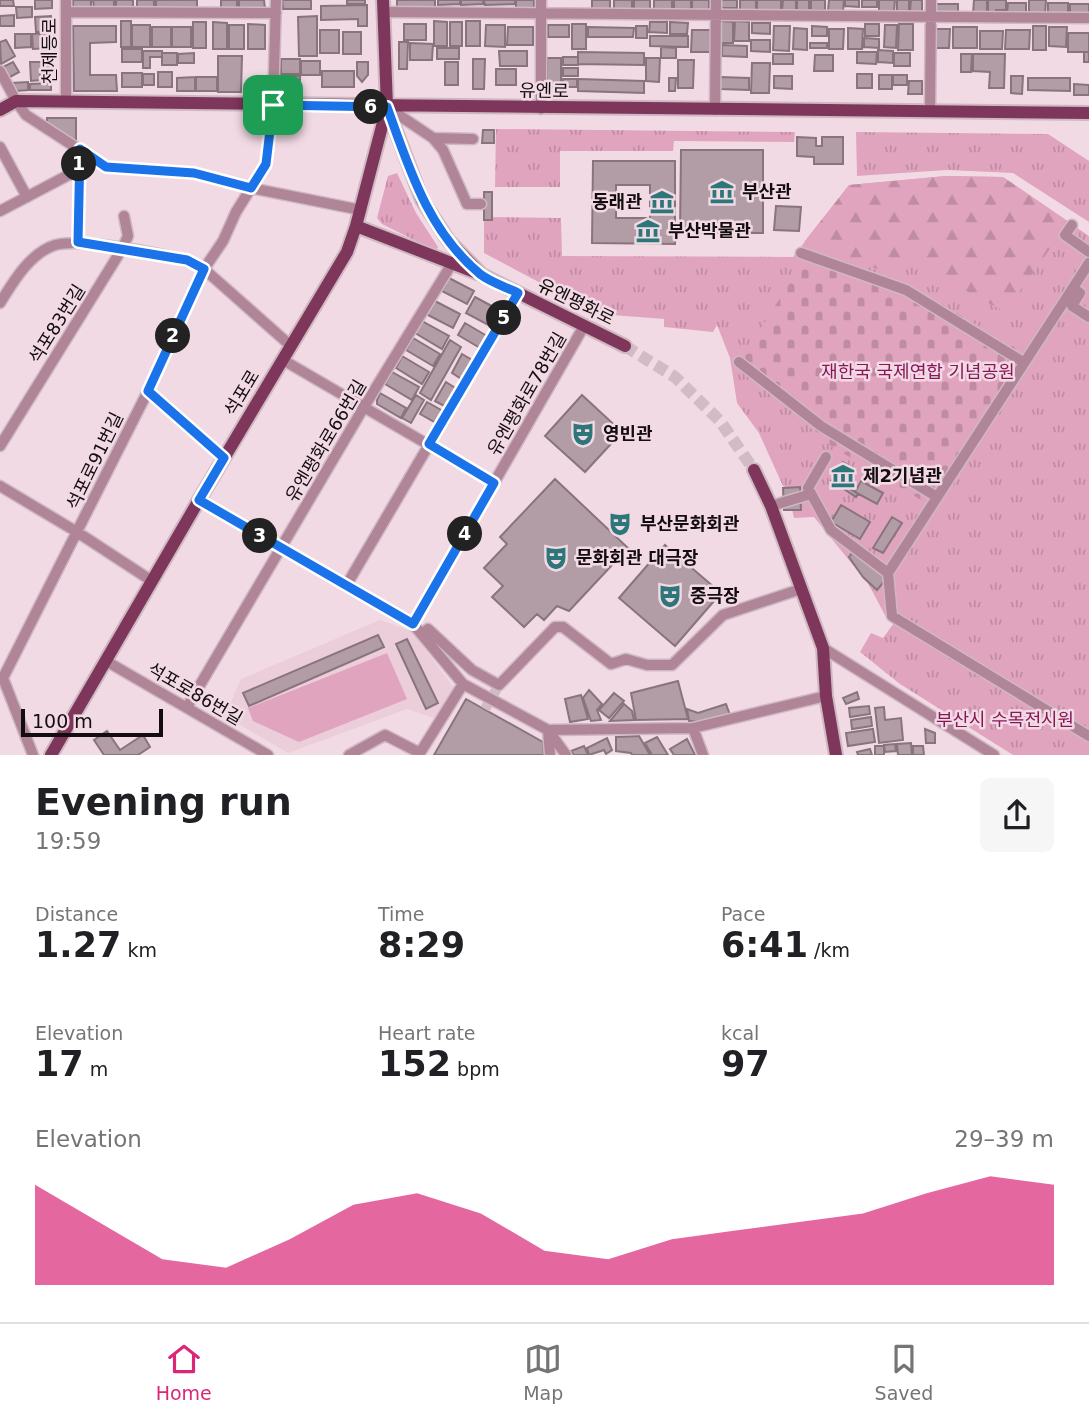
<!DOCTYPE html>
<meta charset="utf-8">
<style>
:root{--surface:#fff;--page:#f6f6f6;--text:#202124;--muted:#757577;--line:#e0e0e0;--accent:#db2777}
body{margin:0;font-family:"DejaVu Sans","Noto Sans KR",sans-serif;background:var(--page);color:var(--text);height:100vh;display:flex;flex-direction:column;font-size:26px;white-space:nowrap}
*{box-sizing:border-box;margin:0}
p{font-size:23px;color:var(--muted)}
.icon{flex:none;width:38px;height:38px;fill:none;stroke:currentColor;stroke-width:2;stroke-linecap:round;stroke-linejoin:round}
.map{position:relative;height:755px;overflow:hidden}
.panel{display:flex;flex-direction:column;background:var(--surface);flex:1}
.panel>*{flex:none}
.scale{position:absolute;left:21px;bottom:18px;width:142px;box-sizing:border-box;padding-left:7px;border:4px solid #140d10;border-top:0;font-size:19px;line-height:24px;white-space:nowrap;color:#140d10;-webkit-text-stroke:5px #f2dae4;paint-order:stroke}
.pin{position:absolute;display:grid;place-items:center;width:60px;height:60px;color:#fff;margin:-30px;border-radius:14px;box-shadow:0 4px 10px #0006}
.km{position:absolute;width:35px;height:35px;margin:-18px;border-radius:50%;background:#222;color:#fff;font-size:19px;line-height:35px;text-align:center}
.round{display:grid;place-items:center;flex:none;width:74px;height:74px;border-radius:10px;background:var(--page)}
.head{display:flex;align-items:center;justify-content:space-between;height:119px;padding:0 35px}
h1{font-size:38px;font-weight:700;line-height:52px}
.figures{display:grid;grid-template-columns:repeat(3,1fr);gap:10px;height:119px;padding:7px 35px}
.figures div{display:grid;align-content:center}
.figures b{font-size:35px;font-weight:700}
.figures small{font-size:19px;font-weight:400}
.figures p{font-size:19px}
.chart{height:196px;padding:14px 35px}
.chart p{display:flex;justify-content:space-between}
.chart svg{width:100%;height:126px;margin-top:7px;fill:var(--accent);opacity:.7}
.tabs{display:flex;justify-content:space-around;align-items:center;height:98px;border-top:2px solid var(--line);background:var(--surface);font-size:19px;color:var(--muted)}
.tabs a{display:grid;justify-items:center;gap:4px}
.tabs .selected{color:var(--accent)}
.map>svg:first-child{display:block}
.built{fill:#eccdda}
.grass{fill:url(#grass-tufts)}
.forest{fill:url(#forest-firs)}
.cemetery{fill:url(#cemetery-stones)}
.garden{fill:#e1a4bf}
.building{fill:#b29ca5;stroke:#89747d;stroke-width:2;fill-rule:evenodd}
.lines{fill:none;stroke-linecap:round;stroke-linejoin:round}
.minor-tunnel{stroke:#d1bbc4;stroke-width:10;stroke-dasharray:10 5;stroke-linecap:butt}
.major-tunnel{stroke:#d1bbc4;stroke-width:12;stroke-dasharray:12 6;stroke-linecap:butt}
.minor-casing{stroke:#ceb9c2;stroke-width:13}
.major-casing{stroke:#ceb9c2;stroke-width:16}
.minor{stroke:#b08598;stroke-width:10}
.major{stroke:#7f365b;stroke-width:12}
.route-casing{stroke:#fff;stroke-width:14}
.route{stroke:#1a73e8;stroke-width:9}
.labels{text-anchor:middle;stroke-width:5;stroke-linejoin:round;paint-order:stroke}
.street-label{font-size:18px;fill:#140d10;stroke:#f2dae4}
.poi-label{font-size:18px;font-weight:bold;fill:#140d10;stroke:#f2dae4;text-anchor:start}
.park-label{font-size:18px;fill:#881659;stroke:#f2dae4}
</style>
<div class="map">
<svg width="1089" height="755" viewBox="0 0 1089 755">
<defs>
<pattern id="grass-tufts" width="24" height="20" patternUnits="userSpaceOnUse" patternTransform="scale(1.75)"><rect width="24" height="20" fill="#e1a4bf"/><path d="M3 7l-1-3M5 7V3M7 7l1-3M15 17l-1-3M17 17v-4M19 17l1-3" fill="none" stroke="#c08ca3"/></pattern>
<pattern id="forest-firs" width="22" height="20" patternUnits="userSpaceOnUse" patternTransform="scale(1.75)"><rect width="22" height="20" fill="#e1a4bf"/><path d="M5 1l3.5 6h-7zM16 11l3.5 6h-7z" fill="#c08ca3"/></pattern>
<pattern id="cemetery-stones" width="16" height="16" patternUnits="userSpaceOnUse" patternTransform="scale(1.75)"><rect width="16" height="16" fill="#e1a4bf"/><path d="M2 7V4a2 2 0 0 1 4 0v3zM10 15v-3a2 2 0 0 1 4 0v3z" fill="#c08ca3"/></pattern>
</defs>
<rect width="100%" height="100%" fill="#f2dae4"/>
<path class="built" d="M380 620 411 631 455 689 434 718 407 709 288 753 225 716 241 679Z"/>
<path class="grass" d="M496 129 795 132 794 142 674 141 673 151H560V187H495Z
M856 132 1048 134 1089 161V222L1013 173 947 170 857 176Z
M397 173 416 213 438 247 436 251 382 224 377 218 388 176Z
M946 176 1003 177 1089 236V755H1013L900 684 860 652 871 633 883 638 894 623 887 619 869 585 814 517 794 518 787 488 783 486 759 433 737 403 730 358 717 325 713 332 664 327V319L599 314 484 253V217L561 218 562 256 793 257 849 185Z"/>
<path class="forest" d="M946 176 1003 177 1069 222 1005 312 903 256 891 274 804 242 849 185Z"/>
<path class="cemetery" d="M811 250 908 284 1024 353 926 503 828 444 739 362Z"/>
<path class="garden" d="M387 653 407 699 299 742 253 721 248 708Z"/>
<path class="building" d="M0 0H13L14 6H0Z
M35 0H52V8L35 9Z
M73 0H91V9H73Z
M93 0H114V7L94 8Z
M116 0H133V9H116Z
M137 0H154V8L137 9Z
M156 0H197V7H156Z
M221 0H237V8L221 9Z
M239 0H264L265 9H239Z
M282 0H311V9H283Z
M347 0H365V4H347Z
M397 0H435V7H397Z
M438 0H460V4L438 5Z
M461 0H483V4L461 5Z
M484 0H515V4L485 5Z
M516 0H534V9H516Z
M592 0H610V10H592Z
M614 0H632V9H614Z
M634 0H650V9H634Z
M654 0H672V9H654Z
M674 0H691V10H674Z
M692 0H709V10H692Z
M721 0H737V8H721Z
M740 0H756V10H740Z
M757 0H781V11H757Z
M783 0H796V10H782Z
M797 0H809V10H797Z
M811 0H825V10H811Z
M829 0H844L843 11H828Z
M845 0H859V7L845 6Z
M862 0H877V7H862Z
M879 0H895L894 12H879Z
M897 0H909V11H897Z
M911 0H922V12H910Z
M974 0H987V14H973Z
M988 0H1006V10H996V13H988Z
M1029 0H1046L1045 15 1029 14Z
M1008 3H1026V13H1007Z
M1048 3H1068V15L1048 16Z
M934 4H958V15H938L933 11Z
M1070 4H1089V17H1070Z
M367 5V26H358V19L321 20V6Z
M16 7H32V17L17 18Z
M14 15V26H0V16Z
M51 16 52 31 36 32 35 17Z
M317 16V56H299L298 17Z
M121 21H131V47H121Z
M434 21 447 22V46H434Z
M466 21H480V46H466Z
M720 21 733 22V43H719Z
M735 21 749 22V41H734Z
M193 22H206V48H193Z
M213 22 227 23V49H213Z
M450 22H462V46H450Z
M650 22H667V33L649 32Z
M670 22 688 23 687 34H670Z
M752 23H770V34L752 33Z
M248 24 265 25V49H248Z
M404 24H426V40H404Z
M572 24H586V49H572Z
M865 24H879V36H865Z
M899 24H913V50H898Z
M132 25H150V47H132Z
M229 25H244V49H229Z
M486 25H505V47L485 46Z
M548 25H569V37H548Z
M885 25H897L896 48 884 47Z
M73 26H116V42L90 43V75H116L117 91H74Z
M636 26H647V38H636Z
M774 26H790L789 51 773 50Z
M812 26 827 27V36H812Z
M1033 26H1046V50H1033Z
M152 27H171V47H152Z
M172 27H191V47H172Z
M508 27H533V45H507Z
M588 27 634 28 633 37H588Z
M953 27H977V48H953Z
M1049 27H1067L1066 47 1049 46Z
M794 28 807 29V50L793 49Z
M848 28 863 29 862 49H848Z
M829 29H844L843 49H829Z
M935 29H950L949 48H935Z
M320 30H339V53H320Z
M692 30H710V52H691Z
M1006 30H1030L1029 49H1005Z
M980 31H1003L1002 49H980Z
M343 32H361V54H343Z
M50 33V48L33 49 32 34Z
M1068 33H1089V52H1068Z
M15 34H31V47L15 48Z
M650 36H688V47L650 46Z
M864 38 879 39V48L864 47Z
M6 40 15 56 1 64 0 42Z
M751 40H770V52L751 51Z
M399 42H408L407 69H399Z
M410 43 433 44 432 60H410Z
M810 43H827V48H810Z
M722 45 747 46V57L722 56Z
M661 47 676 48V58H661Z
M437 48H459V59H437Z
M122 49H142V62H122Z
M878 50 893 51V63L878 62Z
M143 51H162V57H150V68H143Z
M499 51H527V66H500Z
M578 52 644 53V65L578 64Z
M857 52H877L876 64 857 63Z
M1084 52H1089V62H1084Z
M162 53H177V65H162Z
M194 53V63H178V54Z
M894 53H910V66H894Z
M773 54H793V64H773Z
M961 54H972L971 72H961Z
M973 54H1005L1004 88H989L990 72 973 71Z
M815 55H833V71H814Z
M218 56H242L241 92H218Z
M563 57H578V65H563Z
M547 58H561V87H547Z
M646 58H660L659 82 646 81Z
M281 59H300V74H281Z
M473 59H485L484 89H473Z
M678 60H694L693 88H678Z
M301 61H320V75H301Z
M13 62 19 72 8 78 3 67Z
M30 62H51V71L40 72V80L31 81Z
M357 62H368V75L362 82 357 76Z
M445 62H458V85H445Z
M752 63H770L769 93H751Z
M563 68H578V76H563Z
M496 69H516V85H496Z
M322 71H354V87H322Z
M158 72H172V87H158Z
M122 73H142V87H122Z
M143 74H154V85H143Z
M857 74H872V88H857Z
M879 75H892V89H879Z
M893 75H907V85H893Z
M281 76H300V91H281Z
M774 76H792V89L774 88Z
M1011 76H1023L1022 94 1011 93Z
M195 77V91H177V78Z
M196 77H217V91H196Z
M720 77 749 78V90L720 89Z
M669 78H676L675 91H669Z
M1028 78H1070V91L1028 90Z
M563 79H577V87H562Z
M578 79 644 81V93L578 91Z
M909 81H922V94H908Z
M28 82V90L16 91 11 85V83Z
M51 83V90H30V84Z
M1074 84 1089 85V95H1074Z
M47 118H76V141L47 126Z
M483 130H494V143H482Z
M797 137 816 138V146H822V137H843V164H814V157L797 156Z
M681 150H763V233H680Z
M593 161H675V244L592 243ZM616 185H650V218H616Z
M484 192H492V220H484Z
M776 206 801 207 799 231 774 230Z
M449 278 474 291 467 304 442 291Z
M475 297 501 311 492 327 466 313Z
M433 300 460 314 453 328 426 314Z
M422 321 449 336 442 349 415 333Z
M465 323 487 336 480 348 458 335Z
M413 338 440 354 433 366 406 350Z
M450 340 461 347 431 400 420 393Z
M462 354 474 361 463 380 452 373Z
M402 356 429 372 422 384 396 368Z
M392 372 419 387 412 400 385 384Z
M446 382 457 389 446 407 435 401Z
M380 393 406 408 401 418 377 404V400Z
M416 395 424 400 411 423 402 418Z
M582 395 622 432 585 472 545 436Z
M427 402 443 411 436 423 420 414Z
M843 462 856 470 844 489 831 481Z
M555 479 628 548 569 611 557 606 544 620 537 614 524 627 492 597 503 586 484 568 507 544 500 537Z
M861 481 883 493 877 504 855 492Z
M846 486 858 494 856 497 844 489Z
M800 487 801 510H784L783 488Z
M841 505 870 522 860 539 831 522Z
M892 517 902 523 883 553 873 548Z
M665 545 721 593 675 646 619 598Z
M852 553 887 578 877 590 863 577 849 557Z
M378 635 384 647 249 706 243 693Z
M407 639 438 703 426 709 396 644Z
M678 681 688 719 636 720 631 693Z
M589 690 602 704 597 710 601 720 591 721 583 698Z
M857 692 859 699 846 704 843 698Z
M614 693 624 701 609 718 599 710Z
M581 695 588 719 570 722 565 699Z
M466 699 543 742 544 755H434Z
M624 704 632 711 634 720 610 721Z
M726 704 730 715 700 722 689 721 687 709 698 713Z
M869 706 870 714 850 717 849 708Z
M884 707 885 720 901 718 903 740 879 743 875 708Z
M871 717 872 726 852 729 851 720Z
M873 729 875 742 848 746 846 733Z
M925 729 935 733V743H926Z
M107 731 120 750 143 735 150 747 138 755H104L94 740Z
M639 736 650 755H632L631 753 616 751V737Z
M657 737 668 755H652L645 743Z
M607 738 612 750 606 754 604 750 589 755 587 748Z
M687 739 695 755H674L670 749Z
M911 743 912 755H898L897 744Z
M895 744 896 751 885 752 884 745Z
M584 746 588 755H574L571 751Z
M875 746H884V755H875Z
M913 746H923L924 755H913Z
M870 749 872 755H858L857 752Z"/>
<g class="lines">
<path class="minor-tunnel" d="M485 709 499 685"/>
<path class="major-tunnel" d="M625 346 675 377 720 421 754 470"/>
<g class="minor-casing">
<path id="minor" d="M66 0V102
M66 12 276 13
M383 12 1089 18
M0 71 16 101 26 115 106 167 194 173 251 188 361 210
M387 107 433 138 443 150 467 204H481
M541 109V0
M715 110 716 0
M930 112 931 0
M433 138 473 139
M0 147 27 197
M0 211 78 170
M1072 225 1065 235 1089 252
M78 242 80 149
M801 253 906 290 1023 362
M1073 288 1080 293 1072 306 1089 317
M0 303C13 282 30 253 55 245 80 238 157 253 184 260 191 261 197 265 204 269L291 346
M283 360 494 483
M739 362 821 426 937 497
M148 391 224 458
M0 446 122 249 128 236 124 216
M826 457 808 488 831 530 888 573 1089 263
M0 486 77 532 152 581
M199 500 413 624 463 684 548 730 566 755
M771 506 811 494
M888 573 892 616 1089 736
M346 586 518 293
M413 624 584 326
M421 634 428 629 472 670 499 685 555 627H563L611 664 626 659 647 665H672L723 615 801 589
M823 648 994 755
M106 661 268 755
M0 677 3 678 148 391 204 269 223 241 236 212 266 164 273 105 276 0
M3 678 33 755
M187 707 364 407 451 265
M693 728 703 755
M548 730 693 728 826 696
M548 730 550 755
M349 755 385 735 420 753 463 684"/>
</g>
<g class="major-casing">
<path id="major" d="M383 0 387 107 422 200 448 240 482 275 625 346
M0 110 16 101 1089 113
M356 226 477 273
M754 470 771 506 823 648 826 696 836 755
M51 755 199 500 347 252 356 226 387 107"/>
</g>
<use href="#minor" class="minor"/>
<use href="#major" class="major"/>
</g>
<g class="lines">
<g class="route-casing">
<path id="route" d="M273 105 387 107C409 168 428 231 480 274 490 282 506 287 518 293L429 444 494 483 413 624 199 500 224 458 148 391 204 269 187 260 78 242 80 149 106 167 194 173 251 188 266 164Z"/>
</g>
<use href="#route" class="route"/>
</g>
<defs>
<g id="museum-bare" transform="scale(1.89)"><path d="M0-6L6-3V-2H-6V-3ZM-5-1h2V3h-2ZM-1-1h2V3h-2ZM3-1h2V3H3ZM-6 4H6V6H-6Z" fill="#2d777b" stroke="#f2dae4" stroke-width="2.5" paint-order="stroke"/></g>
<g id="theatre-bare" transform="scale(1.89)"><path d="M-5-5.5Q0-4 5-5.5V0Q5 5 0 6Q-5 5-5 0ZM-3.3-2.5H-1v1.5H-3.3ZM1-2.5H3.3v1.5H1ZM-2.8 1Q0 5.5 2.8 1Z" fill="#2d777b" stroke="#f2dae4" stroke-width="2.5" paint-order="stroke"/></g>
</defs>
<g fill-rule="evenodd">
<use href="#museum-bare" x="722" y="192"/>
<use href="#museum-bare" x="662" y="202"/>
<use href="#museum-bare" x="648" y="231"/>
<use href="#theatre-bare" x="583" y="434"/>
<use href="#museum-bare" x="843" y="476"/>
<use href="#theatre-bare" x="620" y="524"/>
<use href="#theatre-bare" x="556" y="558"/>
<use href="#theatre-bare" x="670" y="596"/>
</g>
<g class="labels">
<g class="street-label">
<text transform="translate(50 51) rotate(-90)" y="6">천제등로</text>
<text transform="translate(544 91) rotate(1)" y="6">유엔로</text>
<text transform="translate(576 302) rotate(26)" y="6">유엔평화로</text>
<text transform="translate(57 324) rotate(-58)" y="6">석포83번길</text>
<text transform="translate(242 393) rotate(-59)" y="6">석포로</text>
<text transform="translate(527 394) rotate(-60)" y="6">유엔평화로78번길</text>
<text transform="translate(326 441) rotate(-59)" y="6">유엔평화로66번길</text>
<text transform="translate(95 461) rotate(-64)" y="6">석포로91번길</text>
<text transform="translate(195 694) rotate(30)" y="6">석포로86번길</text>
</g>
<g class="poi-label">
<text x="742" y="198">부산관</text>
<text x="642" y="208" text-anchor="end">동래관</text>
<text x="668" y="237">부산박물관</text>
<text x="603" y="440">영빈관</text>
<text x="863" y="482">제2기념관</text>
<text x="640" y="530">부산문화회관</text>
<text x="576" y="564">문화회관 대극장</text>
<text x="690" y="602">중극장</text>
</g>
<g class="park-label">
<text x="918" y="378">재한국 국제연합 기념공원</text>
<text x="1005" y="726">부산시 수목전시원</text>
</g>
</g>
</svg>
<div class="scale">100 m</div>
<div class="pin" style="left:273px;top:105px;background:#1e9e55"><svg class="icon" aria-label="arrive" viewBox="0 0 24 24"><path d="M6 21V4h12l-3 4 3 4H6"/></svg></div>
<b class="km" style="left:79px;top:164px">1</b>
<b class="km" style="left:173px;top:336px">2</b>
<b class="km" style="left:260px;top:536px">3</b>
<b class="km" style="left:465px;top:534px">4</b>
<b class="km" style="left:504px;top:318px">5</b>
<b class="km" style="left:371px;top:107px">6</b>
</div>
<section class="panel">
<div class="head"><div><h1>Evening run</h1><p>19:59</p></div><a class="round"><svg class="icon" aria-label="share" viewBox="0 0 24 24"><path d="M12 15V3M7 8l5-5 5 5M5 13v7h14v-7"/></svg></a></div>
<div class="figures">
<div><p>Distance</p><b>1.27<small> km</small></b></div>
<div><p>Time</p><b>8:29</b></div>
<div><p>Pace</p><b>6:41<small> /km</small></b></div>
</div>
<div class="figures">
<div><p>Elevation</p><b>17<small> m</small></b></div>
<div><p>Heart rate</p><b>152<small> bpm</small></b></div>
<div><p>kcal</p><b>97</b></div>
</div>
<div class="chart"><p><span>Elevation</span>29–39 m</p>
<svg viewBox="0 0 160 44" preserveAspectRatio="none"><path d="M0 44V9L10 22L20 35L30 38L40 28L50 16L60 12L70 19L80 32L90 35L100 28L110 25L120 22L130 19L140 12L150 6L160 9V44z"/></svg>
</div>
</section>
<nav class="tabs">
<a class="selected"><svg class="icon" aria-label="home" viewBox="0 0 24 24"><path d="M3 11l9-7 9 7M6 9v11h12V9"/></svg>Home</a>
<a><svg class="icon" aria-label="map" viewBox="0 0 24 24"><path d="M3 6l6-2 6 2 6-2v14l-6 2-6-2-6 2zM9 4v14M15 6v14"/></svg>Map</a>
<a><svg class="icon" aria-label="saved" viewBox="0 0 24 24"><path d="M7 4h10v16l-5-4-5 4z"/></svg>Saved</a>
</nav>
